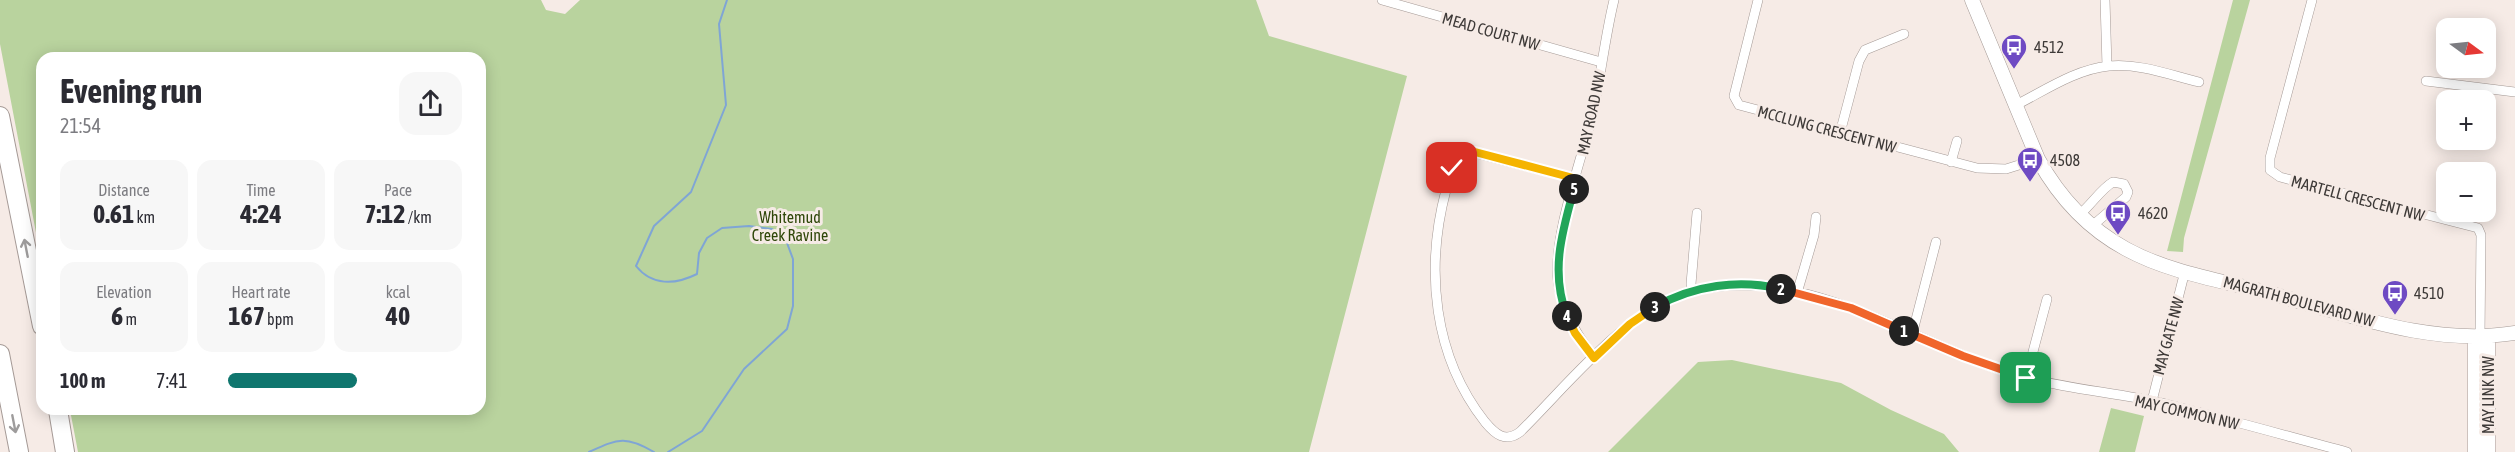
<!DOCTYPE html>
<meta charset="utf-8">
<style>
:root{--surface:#fff;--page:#f7f7f7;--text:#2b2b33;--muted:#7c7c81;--accent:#0f766e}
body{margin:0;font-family:"Asap Condensed",sans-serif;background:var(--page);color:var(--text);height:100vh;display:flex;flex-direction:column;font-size:22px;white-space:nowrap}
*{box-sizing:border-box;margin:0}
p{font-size:20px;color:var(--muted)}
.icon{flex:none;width:33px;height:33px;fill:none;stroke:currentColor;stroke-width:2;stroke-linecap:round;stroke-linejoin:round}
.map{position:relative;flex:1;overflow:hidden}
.drawer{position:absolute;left:36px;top:52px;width:450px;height:363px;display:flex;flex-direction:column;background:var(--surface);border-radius:18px;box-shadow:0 3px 15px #0003}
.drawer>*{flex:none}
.needle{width:39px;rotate:105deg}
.buttons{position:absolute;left:2436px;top:18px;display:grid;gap:12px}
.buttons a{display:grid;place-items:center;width:60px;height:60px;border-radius:12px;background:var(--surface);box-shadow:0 3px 15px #0003;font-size:30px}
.pin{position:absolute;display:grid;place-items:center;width:51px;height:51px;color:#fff;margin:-26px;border-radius:12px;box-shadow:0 3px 9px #0006}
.km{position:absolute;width:30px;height:30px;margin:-15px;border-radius:50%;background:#222;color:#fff;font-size:16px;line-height:30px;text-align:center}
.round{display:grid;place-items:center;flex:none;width:63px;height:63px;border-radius:18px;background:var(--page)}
.headline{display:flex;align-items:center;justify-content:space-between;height:102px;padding:0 24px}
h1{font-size:33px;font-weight:700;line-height:45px}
.stats{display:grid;grid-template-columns:repeat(3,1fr);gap:9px;height:102px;padding:6px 24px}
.stats div{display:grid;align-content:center;border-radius:15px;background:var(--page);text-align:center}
.stats b{font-size:26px;font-weight:700}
.stats small{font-size:16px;font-weight:400}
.stats p{font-size:16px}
ul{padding:0 24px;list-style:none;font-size:20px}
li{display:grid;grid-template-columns:96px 72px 1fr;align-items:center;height:45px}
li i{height:15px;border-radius:8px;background:var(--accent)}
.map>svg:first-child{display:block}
.green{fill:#b9d39e}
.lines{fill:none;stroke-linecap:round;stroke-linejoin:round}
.stream{stroke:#7fa5d5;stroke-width:2}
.street-casing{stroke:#a59a96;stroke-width:10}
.secondary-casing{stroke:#a59a96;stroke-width:15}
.highway-casing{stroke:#a59a96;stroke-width:20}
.street{stroke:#fff;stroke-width:9}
.secondary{stroke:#fff;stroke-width:14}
.highway{stroke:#fff;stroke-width:18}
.oneway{stroke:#9e9c9c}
.split-1-casing{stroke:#fff;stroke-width:12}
.split-2-casing{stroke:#fff;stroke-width:12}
.split-3-casing{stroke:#fff;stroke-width:12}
.split-4-casing{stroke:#fff;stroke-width:12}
.split-5-casing{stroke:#fff;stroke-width:12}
.split-6-casing{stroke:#fff;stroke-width:12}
.split-1{stroke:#f0652b;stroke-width:8}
.split-2{stroke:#f0652b;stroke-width:8}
.split-3{stroke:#22a559;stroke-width:8}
.split-4{stroke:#f5b400;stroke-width:8}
.split-5{stroke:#22a559;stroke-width:8}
.split-6{stroke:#f5b400;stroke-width:8}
.labels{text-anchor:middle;stroke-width:6;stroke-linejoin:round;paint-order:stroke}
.street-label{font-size:16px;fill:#3e3a38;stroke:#f6ebe6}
.poi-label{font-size:16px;fill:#3e3a38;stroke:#f6ebe6;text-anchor:start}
.park-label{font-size:16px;fill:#2f4709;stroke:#f6ebe6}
</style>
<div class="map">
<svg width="2515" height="452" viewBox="0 0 2515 452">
<rect width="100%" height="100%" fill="#f6ebe6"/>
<path class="green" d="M0 0H541L546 10 565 14 580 0H1256L1269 36 1407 76 1309 452H78L70 410H480V58H42V264L0 44Z
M2233 0H2250L2184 238 2183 252 2167 251Z
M1732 360 1841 383 1891 410 1944 434 1959 452H1608L1698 362Z
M2111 408 2144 416 2135 452H2099Z"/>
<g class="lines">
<path class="stream" d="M589 452C618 439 625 435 654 452
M668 452 702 431 744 369 787 329 793 306V259L787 243 772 229 749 226 722 228 707 238 699 253 697 274C675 285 652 286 636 266L654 226 691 192 726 105 719 24 727 0"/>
<g class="street-casing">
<path id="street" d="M1382 0 1601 62
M1758 0 1734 96 1739 105 1977 168 2006 169 2038 159
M2105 0 2107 66
M2312 0 2270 158V170L2280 177 2478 228 2481 235 2480 338
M2426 81 2515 92
M2016 105C2044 91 2076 69 2109 66 2139 63 2170 75 2199 82
M1840 133 1859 61 1865 50 1904 34
M1951 162 1957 141
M1577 179 1471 152 1459 156C1451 165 1449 178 1446 190 1425 269 1433 356 1485 422 1495 434 1505 443 1520 432 1568 385 1628 307 1694 291 1810 262 1920 350 2028 378 2074 390 2120 393 2166 404 2227 419 2287 436 2347 452
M2079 215C2091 205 2101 189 2113 182L2124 184 2128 192 2126 197 2092 226
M1693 291 1691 284 1697 213
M1797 293 1814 235 1816 217
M1912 335 1936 242
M1595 358C1576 335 1562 311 1558 281 1553 234 1582 160 1593 112 1601 75 1605 37 1614 0
M2026 378 2047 299
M2152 401 2185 271"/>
</g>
<g class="secondary-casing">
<path id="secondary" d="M1972 0 2038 159C2059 197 2087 228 2126 249 2168 272 2219 280 2265 292 2345 313 2431 347 2515 333
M2488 337V452
M2475 452V337"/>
</g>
<g class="highway-casing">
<path id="highway" d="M0 116 42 326
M0 354 19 452
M58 410 65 452"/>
</g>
<use href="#street" class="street"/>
<use href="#secondary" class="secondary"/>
<use href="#highway" class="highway"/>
</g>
<defs><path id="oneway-shaft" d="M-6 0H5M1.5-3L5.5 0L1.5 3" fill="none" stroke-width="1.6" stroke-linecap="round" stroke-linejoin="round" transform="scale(1.5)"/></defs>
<g class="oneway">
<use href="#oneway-shaft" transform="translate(26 248) rotate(-101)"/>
<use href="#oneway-shaft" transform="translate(14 424) rotate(79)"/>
</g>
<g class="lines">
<g class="split-1-casing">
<path id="split-1" d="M1904 331 1963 356 2026 378"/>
</g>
<g class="split-2-casing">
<path id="split-2" d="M1781 289 1851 308 1904 331"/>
</g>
<g class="split-3-casing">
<path id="split-3" d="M1655 307C1694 285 1739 279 1781 289"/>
</g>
<g class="split-4-casing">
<path id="split-4" d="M1567 316 1575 333 1594 358 1630 324 1655 307"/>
</g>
<g class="split-5-casing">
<path id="split-5" d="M1567 316C1550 272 1562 232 1574 189"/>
</g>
<g class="split-6-casing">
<path id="split-6" d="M1452 168 1459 156 1475 152 1577 179 1574 189"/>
</g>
<use href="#split-1" class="split-1"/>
<use href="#split-2" class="split-2"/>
<use href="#split-3" class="split-3"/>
<use href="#split-4" class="split-4"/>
<use href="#split-5" class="split-5"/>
<use href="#split-6" class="split-6"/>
</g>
<defs>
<g id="bus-pin" transform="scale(1.35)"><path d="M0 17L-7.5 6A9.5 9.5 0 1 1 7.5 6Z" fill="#6e4ac3" stroke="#f6ebe6"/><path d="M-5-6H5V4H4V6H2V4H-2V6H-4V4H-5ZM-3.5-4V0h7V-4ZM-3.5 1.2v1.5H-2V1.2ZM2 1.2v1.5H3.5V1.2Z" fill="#fff"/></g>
</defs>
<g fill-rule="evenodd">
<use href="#bus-pin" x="2014" y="47"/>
<use href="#bus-pin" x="2030" y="160"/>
<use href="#bus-pin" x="2118" y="213"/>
<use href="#bus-pin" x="2395" y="293"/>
</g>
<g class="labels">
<g class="street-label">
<text transform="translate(1491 31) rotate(16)" y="6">MEAD COURT NW</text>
<text transform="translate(1591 113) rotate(-78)" y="6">MAY ROAD NW</text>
<text transform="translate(1827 129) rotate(15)" y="6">MCCLUNG CRESCENT NW</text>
<text transform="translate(2358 198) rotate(15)" y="6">MARTELL CRESCENT NW</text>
<text transform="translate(2299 301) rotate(15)" y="6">MAGRATH BOULEVARD NW</text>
<text transform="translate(2168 336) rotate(-75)" y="6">MAY GATE NW</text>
<text transform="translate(2488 395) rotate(-90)" y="6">MAY LINK NW</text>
<text transform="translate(2187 412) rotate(13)" y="6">MAY COMMON NW</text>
</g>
<g class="poi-label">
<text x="2034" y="53">4512</text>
<text x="2050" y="166">4508</text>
<text x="2138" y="219">4620</text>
<text x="2414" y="299">4510</text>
</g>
<g class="park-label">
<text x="790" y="223">Whitemud<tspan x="790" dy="18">Creek Ravine</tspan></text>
</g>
</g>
</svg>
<div class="buttons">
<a><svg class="needle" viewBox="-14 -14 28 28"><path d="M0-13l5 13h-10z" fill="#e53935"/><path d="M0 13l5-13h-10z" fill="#7c7c81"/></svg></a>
<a>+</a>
<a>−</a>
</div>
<div class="pin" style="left:2026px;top:378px;background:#1e9e55"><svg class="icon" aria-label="arrive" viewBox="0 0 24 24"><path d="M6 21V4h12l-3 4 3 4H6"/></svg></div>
<div class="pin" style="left:1452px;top:168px;background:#d93025"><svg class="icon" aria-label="check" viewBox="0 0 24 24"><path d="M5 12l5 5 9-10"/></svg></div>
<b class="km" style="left:1904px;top:331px">1</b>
<b class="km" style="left:1781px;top:289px">2</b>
<b class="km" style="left:1655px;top:307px">3</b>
<b class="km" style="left:1567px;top:316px">4</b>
<b class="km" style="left:1574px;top:189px">5</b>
<section class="drawer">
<div class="headline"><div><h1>Evening run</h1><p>21:54</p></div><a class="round"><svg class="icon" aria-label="share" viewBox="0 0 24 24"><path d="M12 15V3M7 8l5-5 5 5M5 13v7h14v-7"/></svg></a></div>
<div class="stats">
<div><p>Distance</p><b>0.61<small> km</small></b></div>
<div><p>Time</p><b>4:24</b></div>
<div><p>Pace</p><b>7:12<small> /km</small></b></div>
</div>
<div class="stats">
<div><p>Elevation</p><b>6<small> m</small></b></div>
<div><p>Heart rate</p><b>167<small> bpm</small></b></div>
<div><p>kcal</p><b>40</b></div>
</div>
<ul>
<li><b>100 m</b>7:41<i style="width:55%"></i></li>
</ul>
</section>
</div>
